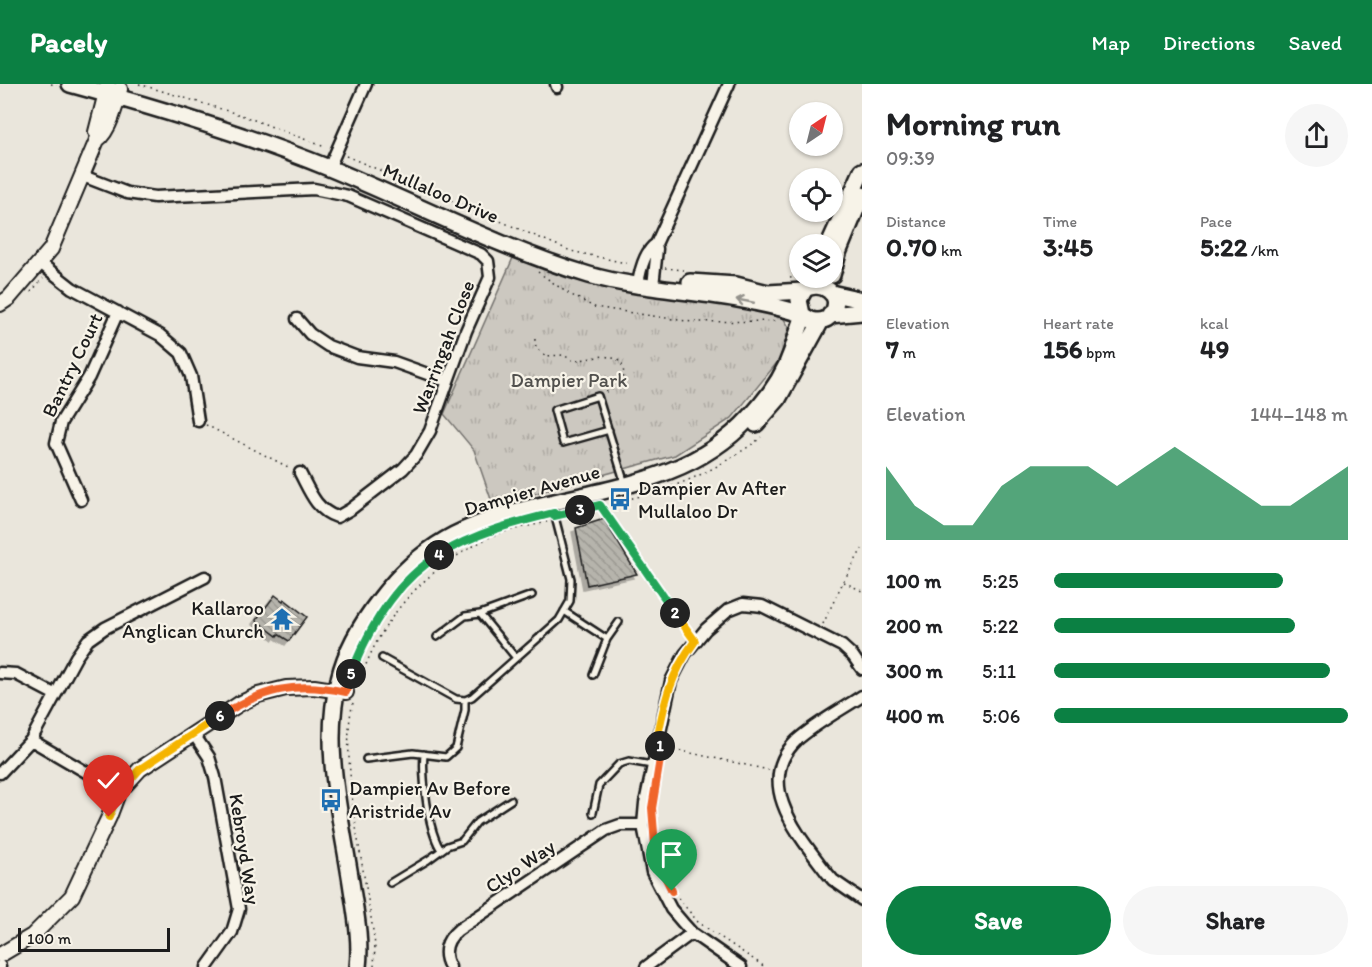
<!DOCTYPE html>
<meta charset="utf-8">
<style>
:root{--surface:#fff;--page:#f6f6f6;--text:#202124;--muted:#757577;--accent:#0b8043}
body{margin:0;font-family:Itim,sans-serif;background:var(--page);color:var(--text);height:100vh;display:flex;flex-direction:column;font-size:22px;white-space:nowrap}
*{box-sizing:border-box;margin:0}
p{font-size:20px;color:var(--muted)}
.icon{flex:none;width:33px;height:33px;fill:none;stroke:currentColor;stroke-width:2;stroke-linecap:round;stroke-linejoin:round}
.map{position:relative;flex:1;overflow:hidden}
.side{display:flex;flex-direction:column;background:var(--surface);width:510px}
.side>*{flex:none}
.needle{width:39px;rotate:35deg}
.tools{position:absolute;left:789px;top:18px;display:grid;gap:12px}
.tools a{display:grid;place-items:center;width:54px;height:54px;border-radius:50%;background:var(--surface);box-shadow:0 2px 4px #0004;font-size:30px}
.scale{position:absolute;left:18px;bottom:15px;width:152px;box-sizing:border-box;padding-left:6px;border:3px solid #1c1c1c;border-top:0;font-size:16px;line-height:21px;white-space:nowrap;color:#1c1c1c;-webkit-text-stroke:4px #f7f3e8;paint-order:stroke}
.pin{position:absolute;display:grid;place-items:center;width:51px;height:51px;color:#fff;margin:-62px -26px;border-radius:50% 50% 50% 0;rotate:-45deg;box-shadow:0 0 6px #0007}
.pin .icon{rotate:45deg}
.km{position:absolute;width:30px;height:30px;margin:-15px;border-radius:50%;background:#222;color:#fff;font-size:16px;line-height:30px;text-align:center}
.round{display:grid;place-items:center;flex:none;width:63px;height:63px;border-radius:32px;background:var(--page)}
.headline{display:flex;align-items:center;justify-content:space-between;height:102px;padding:0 24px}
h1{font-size:33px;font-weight:800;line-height:45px}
.stats{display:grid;grid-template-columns:repeat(3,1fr);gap:9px;height:102px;padding:6px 24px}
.stats div{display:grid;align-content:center}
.stats b{font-size:26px;font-weight:800}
.stats small{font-size:16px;font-weight:400}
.stats p{font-size:16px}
.chart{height:168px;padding:12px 24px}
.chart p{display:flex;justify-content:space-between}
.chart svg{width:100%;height:108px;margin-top:6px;fill:var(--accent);opacity:.7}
.button{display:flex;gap:12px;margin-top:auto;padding:12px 24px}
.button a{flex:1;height:69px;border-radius:36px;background:var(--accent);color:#fff;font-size:24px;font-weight:800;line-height:69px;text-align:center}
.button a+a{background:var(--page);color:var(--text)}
ul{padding:0 24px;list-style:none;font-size:20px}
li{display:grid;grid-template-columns:96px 72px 1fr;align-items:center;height:45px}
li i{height:15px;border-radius:8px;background:var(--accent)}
header{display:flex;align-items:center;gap:36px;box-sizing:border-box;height:84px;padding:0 30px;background:var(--accent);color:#fff}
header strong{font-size:28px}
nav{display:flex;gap:33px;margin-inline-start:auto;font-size:21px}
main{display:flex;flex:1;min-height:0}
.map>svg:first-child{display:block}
.grass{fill:url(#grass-tufts);stroke:#74726e;stroke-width:1.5}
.building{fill:url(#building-back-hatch);stroke:#1c1c1c;stroke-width:1.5;filter:url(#shadow)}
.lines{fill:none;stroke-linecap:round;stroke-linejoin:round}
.service-casing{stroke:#1c1c1c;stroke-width:10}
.minor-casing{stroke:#1c1c1c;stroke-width:15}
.tertiary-casing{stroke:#1c1c1c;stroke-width:18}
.secondary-casing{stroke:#1c1c1c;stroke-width:20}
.path{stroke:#1c1c1c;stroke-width:1.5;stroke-dasharray:1.5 4.5;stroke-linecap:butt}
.service{stroke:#f7f3e8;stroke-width:5}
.minor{stroke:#f7f3e8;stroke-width:10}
.tertiary{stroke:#f7f3e8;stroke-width:14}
.secondary{stroke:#f7f3e8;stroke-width:15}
.oneway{stroke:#94928c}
.split-1-casing{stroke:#fff;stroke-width:12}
.split-2-casing{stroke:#fff;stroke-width:12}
.split-3-casing{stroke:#fff;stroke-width:12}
.split-4-casing{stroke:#fff;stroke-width:12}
.split-5-casing{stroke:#fff;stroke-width:12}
.split-6-casing{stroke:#fff;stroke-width:12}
.split-7-casing{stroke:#fff;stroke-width:12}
.split-1{stroke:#f0652b;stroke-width:8}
.split-2{stroke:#f5b400;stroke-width:8}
.split-3{stroke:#22a559;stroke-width:8}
.split-4{stroke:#22a559;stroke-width:8}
.split-5{stroke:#22a559;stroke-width:8}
.split-6{stroke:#f0652b;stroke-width:8}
.split-7{stroke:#f5b400;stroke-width:8}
.labels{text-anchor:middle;stroke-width:4.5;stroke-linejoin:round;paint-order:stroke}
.street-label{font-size:20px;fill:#1c1c1c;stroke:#f7f3e8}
.park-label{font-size:20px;fill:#51504d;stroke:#f7f3e8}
.poi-label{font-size:20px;fill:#1c1c1c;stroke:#f7f3e8;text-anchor:start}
</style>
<header>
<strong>Pacely</strong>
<nav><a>Map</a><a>Directions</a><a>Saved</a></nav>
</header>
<main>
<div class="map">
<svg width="862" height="883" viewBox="0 0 862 883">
<defs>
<pattern id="grass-tufts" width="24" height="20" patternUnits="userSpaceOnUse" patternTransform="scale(1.5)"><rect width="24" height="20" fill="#ccc8c0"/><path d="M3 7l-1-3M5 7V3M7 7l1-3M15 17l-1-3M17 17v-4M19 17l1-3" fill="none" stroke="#afaba4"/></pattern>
<pattern id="building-back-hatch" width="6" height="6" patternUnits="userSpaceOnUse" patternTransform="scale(1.5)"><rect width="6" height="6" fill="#b6b4ac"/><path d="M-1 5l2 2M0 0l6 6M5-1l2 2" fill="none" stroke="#9c9a93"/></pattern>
<filter id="shadow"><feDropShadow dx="-4" dy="4" stdDeviation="0" flood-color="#0004"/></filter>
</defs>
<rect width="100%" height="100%" fill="#eae6dc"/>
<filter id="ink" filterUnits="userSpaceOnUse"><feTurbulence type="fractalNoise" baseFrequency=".0167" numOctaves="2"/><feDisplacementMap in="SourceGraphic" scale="12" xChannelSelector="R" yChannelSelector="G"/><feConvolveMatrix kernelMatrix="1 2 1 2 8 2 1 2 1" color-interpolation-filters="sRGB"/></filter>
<g filter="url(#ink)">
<path class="grass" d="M513 174 622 206 779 227 789 243 780 275 732 334 675 371 493 421 474 366 444 330Z"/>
<path class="building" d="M604 435 637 490 587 501 576 444Z
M275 511 283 517 284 515 307 533 289 557 278 550 277 552 256 536Z"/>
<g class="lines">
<g class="service-casing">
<path id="service" d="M609 346 563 359 554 326 598 312 625 400
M564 527 607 555
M480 530 532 511
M437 553 465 532 480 530 516 574
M382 574 456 615 465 616 472 613 559 536 570 517 571 495 554 429
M593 591 607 555 619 538
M424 670C422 694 428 747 441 766
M366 675 413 669 446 673 456 664 465 626V616
M593 729 599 701 619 680 629 677 652 681
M390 799 428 776 447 762 462 757 477 738 511 716"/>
</g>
<g class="minor-casing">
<path id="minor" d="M556 0 557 3
M329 84 366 0
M83 92 127 109 155 113 314 105 348 112 481 170 488 177 490 193 466 247 430 347 416 371 403 385 351 425 337 433C316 426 310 408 300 389
M39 178 72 204 160 251 181 269 191 292 198 337
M638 200C640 187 644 168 656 160L729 0
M653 202 657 165 656 160
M297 235 310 250 328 262 357 273 394 278 447 297
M81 416 56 359 61 338 89 293 118 228
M0 589 16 590 54 610
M862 612C841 626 816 639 797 656 752 699 800 753 827 789L833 796 862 816
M193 649 209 673 215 693 239 825 232 848 207 883
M31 656 76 573 88 556 105 544 205 493
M0 689 31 656 110 702 118 709
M0 882V883
M450 883C442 869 446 856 458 846L606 746 620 741H643
M646 883 692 849
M741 883 692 849 683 839 671 825 652 788 643 741 645 719 671 597 685 570 706 545 728 526 743 520 762 522 842 562 853 572 862 585"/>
</g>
<g class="tertiary-casing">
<path id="tertiary" d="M96 48 108 1
M0 220 9 214 51 165 97 56C109 48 117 19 120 5
M0 871 32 852 72 812 109 733 118 709 140 685 239 620 258 611 286 604 314 603 346 608"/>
</g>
<g class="secondary-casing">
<path id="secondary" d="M70 0C158 24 245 50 329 84 415 119 499 164 589 191 634 204 685 206 732 214 754 218 777 222 798 229 806 231 809 238 818 237 824 237 830 234 833 228 843 210 821 196 805 205L799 216 802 230
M829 160 862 87
M832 191 838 169 862 111
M690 198 736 201 768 209 803 207
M831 209 862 216
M830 231 862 228
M756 340 778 315 821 237
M358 883C361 857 356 831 352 805 342 736 321 664 339 595 346 565 363 537 381 514 401 488 425 466 454 451 550 402 673 418 750 333 767 315 784 291 792 267 796 255 799 243 804 232"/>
</g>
<path class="path" d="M51 0 57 1
M139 0 241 31 325 63
M346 72 571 167 630 180
M665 184 684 186
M538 188 566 208 594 223 692 238 777 237
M790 194 800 192
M31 208 43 194
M535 255C534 264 540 267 546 272L563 271 574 277 604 272 617 275 622 281 624 289 623 297 619 302 604 309
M206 341 290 384
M614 418C660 409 699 395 739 369 746 364 755 359 761 353
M600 421 689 549
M844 498 862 507
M823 540 843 498 862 465
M358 603C375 547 410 501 460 470 472 463 484 455 497 450 513 445 530 442 547 438
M353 619C346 645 349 675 351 702 356 755 368 808 375 861L374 883
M668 664 769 686
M678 814 698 838 765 883"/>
<use href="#service" class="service"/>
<use href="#minor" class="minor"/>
<use href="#tertiary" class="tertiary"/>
<use href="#secondary" class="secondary"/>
</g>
<defs><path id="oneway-shaft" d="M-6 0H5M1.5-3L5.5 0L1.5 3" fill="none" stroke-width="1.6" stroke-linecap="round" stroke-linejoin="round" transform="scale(1.5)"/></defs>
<use class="oneway" href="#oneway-shaft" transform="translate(745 217) rotate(-169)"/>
</g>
<g class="lines" filter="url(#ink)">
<g class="split-1-casing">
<path id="split-1" d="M660 662 662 663 652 724 656 774 672 807"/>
</g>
<g class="split-2-casing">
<path id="split-2" d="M660 662 656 661C664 620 669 592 695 557L675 529"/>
</g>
<g class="split-3-casing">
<path id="split-3" d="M580 426 600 421 675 529"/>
</g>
<g class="split-4-casing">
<path id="split-4" d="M439 471C475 449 513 439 554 429V432L580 426"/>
</g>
<g class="split-5-casing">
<path id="split-5" d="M351 590C369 543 395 498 439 471"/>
</g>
<g class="split-6-casing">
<path id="split-6" d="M220 632C263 605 295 597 346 608L351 590"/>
</g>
<g class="split-7-casing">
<path id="split-7" d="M109 733 118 709 140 685 220 632"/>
</g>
<use href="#split-1" class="split-1"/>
<use href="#split-2" class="split-2"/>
<use href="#split-3" class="split-3"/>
<use href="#split-4" class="split-4"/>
<use href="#split-5" class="split-5"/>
<use href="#split-6" class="split-6"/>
<use href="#split-7" class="split-7"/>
</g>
<defs>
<g id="bus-bare" transform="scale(1.8)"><path d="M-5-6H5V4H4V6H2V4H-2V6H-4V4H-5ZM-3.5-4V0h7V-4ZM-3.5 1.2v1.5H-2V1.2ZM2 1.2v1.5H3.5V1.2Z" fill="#1f6fb2" stroke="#f7f3e8" stroke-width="2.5" paint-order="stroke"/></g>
<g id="temple-bare" transform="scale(1.8)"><path d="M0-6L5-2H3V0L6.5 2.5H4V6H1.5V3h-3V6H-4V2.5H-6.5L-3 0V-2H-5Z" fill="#1f6fb2" stroke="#f7f3e8" stroke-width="2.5" paint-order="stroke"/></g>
</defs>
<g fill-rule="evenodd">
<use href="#bus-bare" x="620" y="415"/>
<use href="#temple-bare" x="282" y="535"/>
<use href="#bus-bare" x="331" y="716"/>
</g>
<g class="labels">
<g class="street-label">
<text transform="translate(441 109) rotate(23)" y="7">Mullaloo Drive</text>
<text transform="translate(443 263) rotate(-69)" y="7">Warringah Close</text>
<text transform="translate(72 281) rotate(-64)" y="7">Bantry Court</text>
<text transform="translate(532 406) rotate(-16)" y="7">Dampier Avenue</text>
<text transform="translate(245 765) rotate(81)" y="7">Kebroyd Way</text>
<text transform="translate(520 782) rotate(-34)" y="7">Clyo Way</text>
</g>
<g class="park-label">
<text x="569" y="303">Dampier Park</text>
</g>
<g class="poi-label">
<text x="638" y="411">Dampier Av After<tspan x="638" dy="23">Mullaloo Dr</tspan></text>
<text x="264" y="531" text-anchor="end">Kallaroo<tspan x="264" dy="23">Anglican Church</tspan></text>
<text x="349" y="711">Dampier Av Before<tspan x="349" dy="23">Aristride Av</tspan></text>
</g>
</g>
</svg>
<div class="tools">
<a><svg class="needle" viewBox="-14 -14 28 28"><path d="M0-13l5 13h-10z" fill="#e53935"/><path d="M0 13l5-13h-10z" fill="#757577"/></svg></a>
<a><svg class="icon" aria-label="locate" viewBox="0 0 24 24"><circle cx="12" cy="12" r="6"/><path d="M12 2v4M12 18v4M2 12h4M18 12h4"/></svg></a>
<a><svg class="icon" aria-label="layers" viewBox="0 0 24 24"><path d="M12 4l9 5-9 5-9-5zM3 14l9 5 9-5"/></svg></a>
</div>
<div class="scale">100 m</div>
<div class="pin" style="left:672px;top:807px;background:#1e9e55"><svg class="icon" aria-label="arrive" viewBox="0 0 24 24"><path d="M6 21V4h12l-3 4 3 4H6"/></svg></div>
<div class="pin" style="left:109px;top:733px;background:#d93025"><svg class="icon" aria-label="check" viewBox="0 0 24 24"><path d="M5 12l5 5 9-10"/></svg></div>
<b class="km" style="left:660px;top:662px">1</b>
<b class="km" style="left:675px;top:529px">2</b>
<b class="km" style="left:580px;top:426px">3</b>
<b class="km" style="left:439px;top:471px">4</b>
<b class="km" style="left:351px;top:590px">5</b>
<b class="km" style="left:220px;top:632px">6</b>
</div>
<section class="side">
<div class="headline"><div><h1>Morning run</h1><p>09:39</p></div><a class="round"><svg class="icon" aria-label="share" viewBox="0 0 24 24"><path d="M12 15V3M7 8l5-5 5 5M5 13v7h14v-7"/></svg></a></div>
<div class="stats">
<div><p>Distance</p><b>0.70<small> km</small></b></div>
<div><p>Time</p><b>3:45</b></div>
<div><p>Pace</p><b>5:22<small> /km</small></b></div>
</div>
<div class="stats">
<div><p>Elevation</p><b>7<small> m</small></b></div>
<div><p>Heart rate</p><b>156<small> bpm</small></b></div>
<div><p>kcal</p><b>49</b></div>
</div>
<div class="chart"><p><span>Elevation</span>144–148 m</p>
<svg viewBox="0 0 160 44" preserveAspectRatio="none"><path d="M0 44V14L10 30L20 38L30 38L40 22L50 14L60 14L70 14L80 22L90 14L100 6L110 14L120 22L130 30L140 30L150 22L160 14V44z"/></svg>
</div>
<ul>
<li><b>100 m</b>5:25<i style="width:78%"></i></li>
<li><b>200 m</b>5:22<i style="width:82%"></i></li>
<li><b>300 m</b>5:11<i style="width:94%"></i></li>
<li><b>400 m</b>5:06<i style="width:100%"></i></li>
</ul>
<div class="button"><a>Save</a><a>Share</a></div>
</section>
</main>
